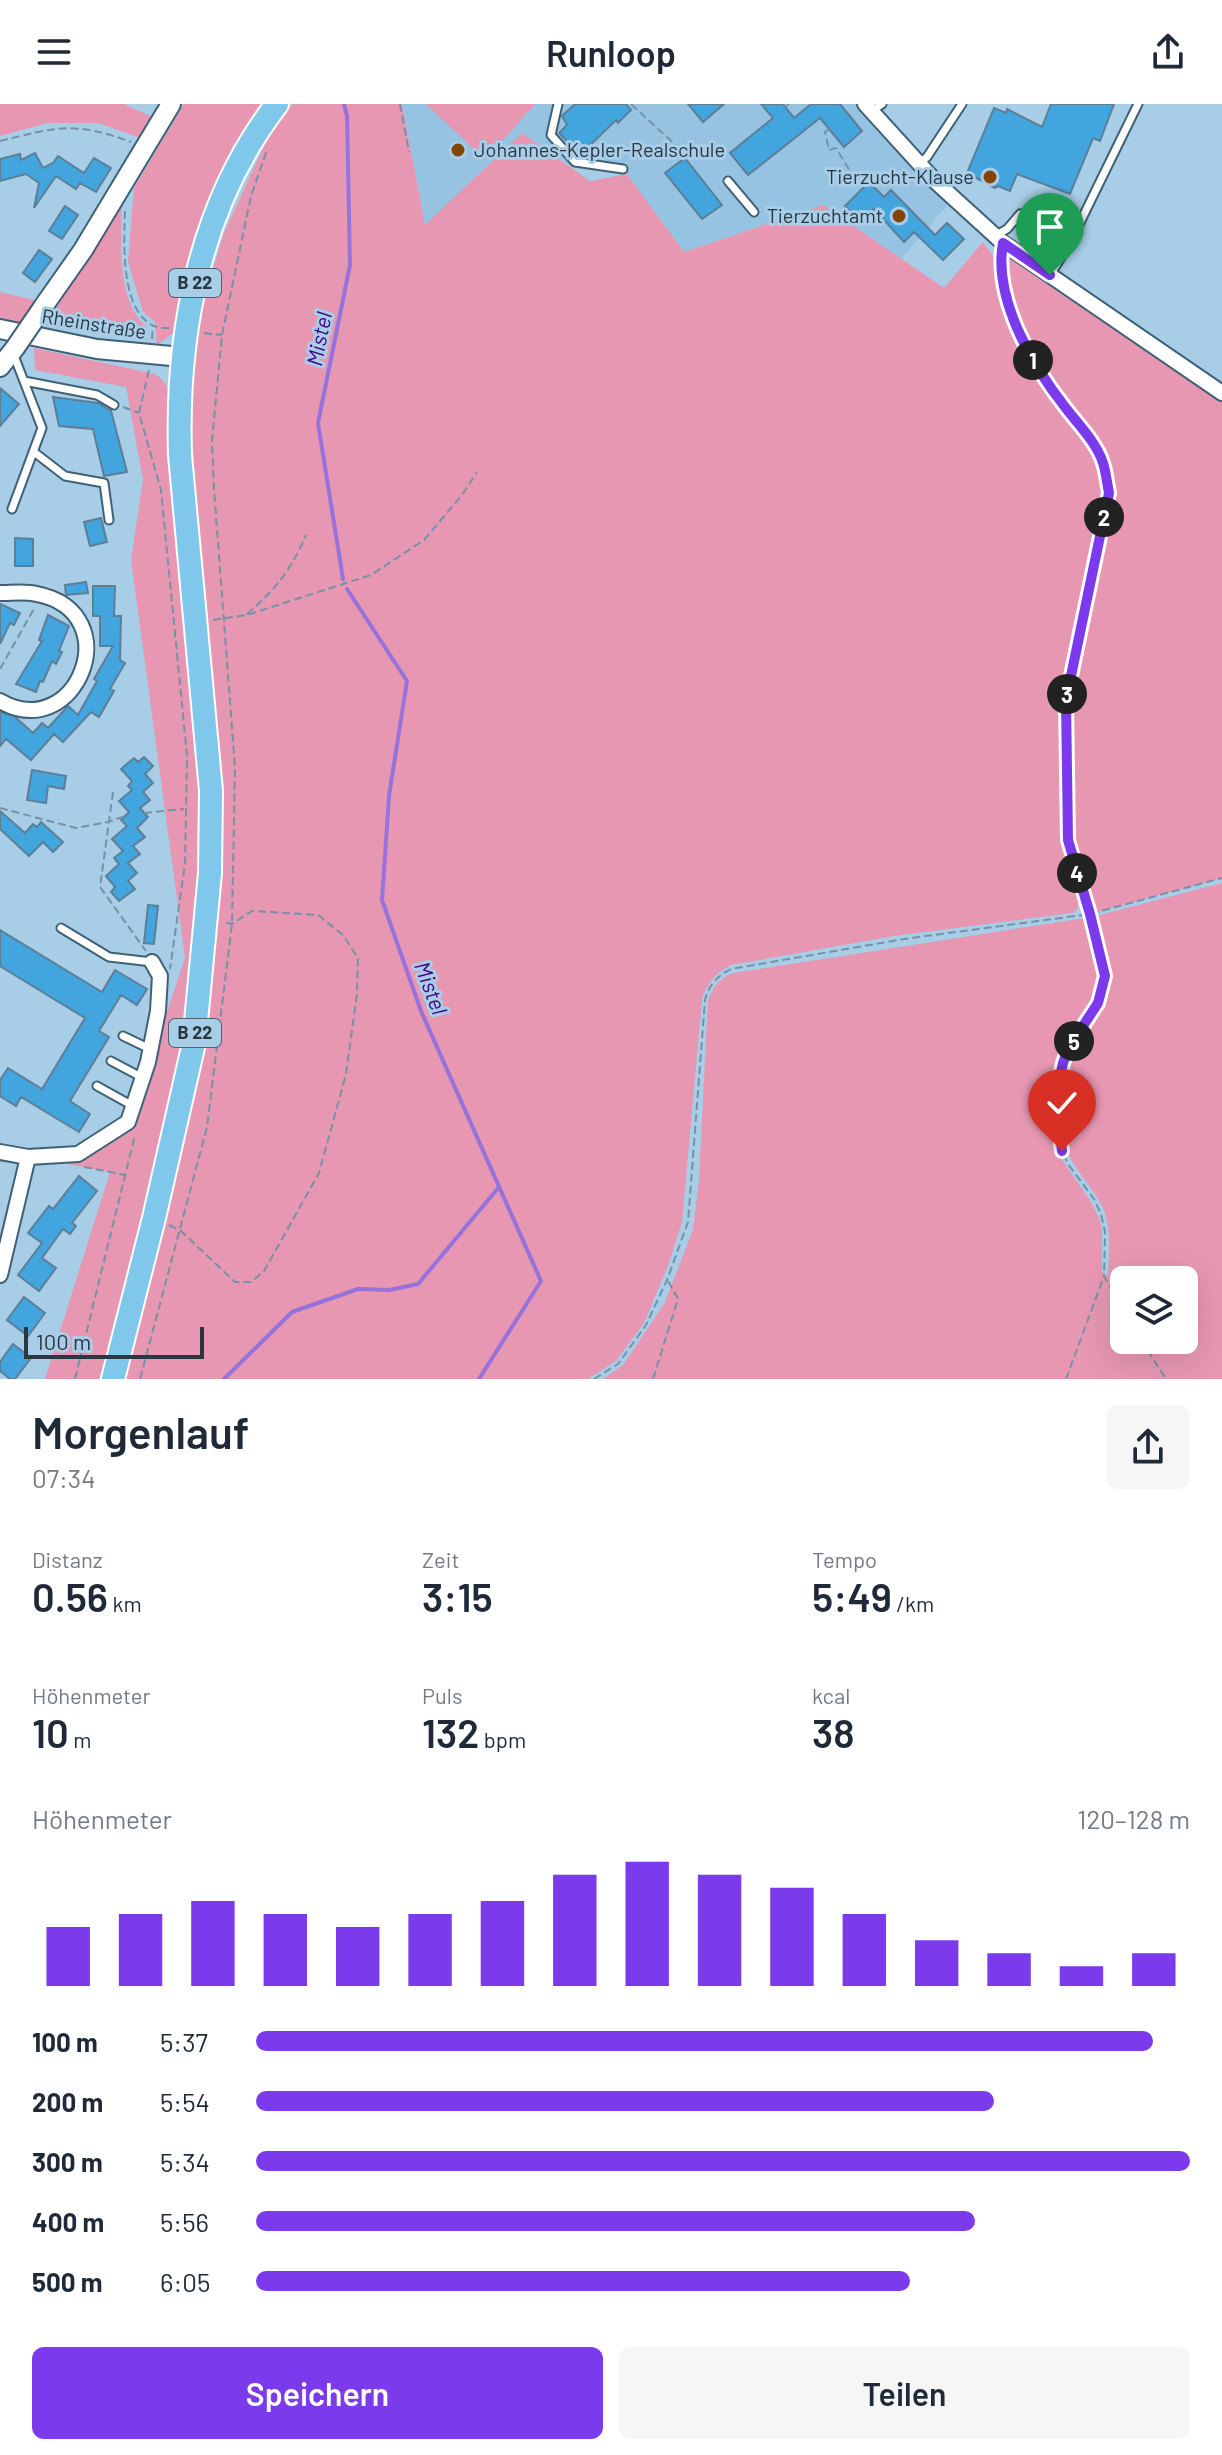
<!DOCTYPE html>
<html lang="de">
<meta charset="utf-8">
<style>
:root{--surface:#fff;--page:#f6f6f7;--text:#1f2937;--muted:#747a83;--accent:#7c3aed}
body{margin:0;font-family:Barlow,sans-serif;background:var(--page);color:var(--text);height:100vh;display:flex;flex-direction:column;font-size:30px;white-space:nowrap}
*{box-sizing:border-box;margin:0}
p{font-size:26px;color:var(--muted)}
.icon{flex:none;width:44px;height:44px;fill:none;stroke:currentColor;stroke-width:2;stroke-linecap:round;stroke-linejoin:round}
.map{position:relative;height:1275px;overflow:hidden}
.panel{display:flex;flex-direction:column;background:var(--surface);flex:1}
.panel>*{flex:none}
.tools{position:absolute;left:1110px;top:1162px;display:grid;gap:16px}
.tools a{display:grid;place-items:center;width:88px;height:88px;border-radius:12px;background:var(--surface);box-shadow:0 8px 32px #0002;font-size:40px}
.scale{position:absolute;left:24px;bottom:20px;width:180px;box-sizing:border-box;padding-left:8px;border:4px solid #283741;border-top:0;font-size:22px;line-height:28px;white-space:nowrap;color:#283741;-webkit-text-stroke:6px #a8cde7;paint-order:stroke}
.pin{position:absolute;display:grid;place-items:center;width:68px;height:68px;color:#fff;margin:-82px -34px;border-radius:50% 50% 50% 0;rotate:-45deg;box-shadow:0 0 8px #0007}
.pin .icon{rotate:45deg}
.km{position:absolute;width:40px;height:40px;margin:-20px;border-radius:50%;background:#222;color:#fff;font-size:22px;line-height:40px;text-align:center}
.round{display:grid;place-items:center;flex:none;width:84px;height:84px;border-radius:12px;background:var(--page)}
.headline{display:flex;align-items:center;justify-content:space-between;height:136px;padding:0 32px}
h1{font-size:44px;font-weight:600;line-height:60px}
.figures{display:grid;grid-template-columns:repeat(3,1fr);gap:12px;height:136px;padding:8px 32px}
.figures div{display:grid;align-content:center}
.figures b{font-size:40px;font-weight:600}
.figures small{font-size:22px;font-weight:400}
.figures p{font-size:22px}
.chart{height:224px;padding:16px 32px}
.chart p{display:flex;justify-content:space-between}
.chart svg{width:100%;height:144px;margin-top:8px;stroke:var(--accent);stroke-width:6}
.action{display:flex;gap:16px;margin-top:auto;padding:16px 32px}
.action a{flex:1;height:92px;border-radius:12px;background:var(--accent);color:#fff;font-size:32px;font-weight:600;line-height:92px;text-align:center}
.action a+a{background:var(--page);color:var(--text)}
ul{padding:0 32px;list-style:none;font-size:26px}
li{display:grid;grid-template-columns:128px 96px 1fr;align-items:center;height:60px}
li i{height:20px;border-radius:10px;background:var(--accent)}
header{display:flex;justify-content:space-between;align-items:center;height:104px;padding:0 32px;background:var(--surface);font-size:36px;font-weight:600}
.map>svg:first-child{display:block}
.built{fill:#96c3e1}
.green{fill:#e797b2;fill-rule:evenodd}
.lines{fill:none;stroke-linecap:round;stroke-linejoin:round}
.stream{stroke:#9772db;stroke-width:4}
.building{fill:#42a5de;stroke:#5c7f97;stroke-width:2}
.service-casing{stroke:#3e6177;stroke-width:11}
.minor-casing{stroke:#3e6177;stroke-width:18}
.tertiary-casing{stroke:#3e6177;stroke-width:22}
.primary-casing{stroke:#fff;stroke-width:26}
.path{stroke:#7692a6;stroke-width:2;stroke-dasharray:8 4;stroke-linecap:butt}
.service{stroke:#fff;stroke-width:7}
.minor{stroke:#fff;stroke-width:14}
.tertiary{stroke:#fff;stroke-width:18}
.primary{stroke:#80c7ec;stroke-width:22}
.tertiary-bridge-casing{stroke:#3e6177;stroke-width:22;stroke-linecap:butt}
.tertiary-bridge{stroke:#fff;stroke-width:18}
.route-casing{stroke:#fff;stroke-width:16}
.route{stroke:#7c3aed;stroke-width:10}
.poi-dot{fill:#834504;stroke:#a8cde7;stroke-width:3}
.labels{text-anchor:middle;stroke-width:6;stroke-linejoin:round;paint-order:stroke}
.shield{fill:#a8cde7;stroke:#4e6473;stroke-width:2}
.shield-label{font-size:18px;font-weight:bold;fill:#283741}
.poi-label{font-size:20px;fill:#283741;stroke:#a8cde7;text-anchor:end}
.street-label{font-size:20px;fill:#283741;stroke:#a8cde7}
.water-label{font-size:22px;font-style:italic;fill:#470087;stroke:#a8cde7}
</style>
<header><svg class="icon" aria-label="menu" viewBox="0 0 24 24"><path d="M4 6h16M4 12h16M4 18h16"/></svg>Runloop<svg class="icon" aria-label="share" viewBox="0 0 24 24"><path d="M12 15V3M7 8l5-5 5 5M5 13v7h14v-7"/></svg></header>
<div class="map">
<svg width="1222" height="1275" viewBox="0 0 1222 1275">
<rect width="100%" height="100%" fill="#a8cde7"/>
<path class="built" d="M402 0H859L950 98 901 155 822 101 684 148 627 70 570 62 522 30 425 122Z"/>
<path class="green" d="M0 0H124L159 16 146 36 98 19H47L0 32Z
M184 0H262L217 89 204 122 173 229 157 241 155 218 143 208 128 157 134 84Z
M293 0H402L425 121 522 29 590 77 627 70 684 148 823 101 944 184 983 138 996 156 1007 207 1017 236 1044 283 1079 326 1100 359 1106 389 1062 597 1064 737 1080 794 1077 806 1072 809 894 832 731 861C716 869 706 880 702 896L682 1118 668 1162 644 1219 616 1257 588 1275H124L130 1252 108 1245 99 1275H45L110 1068 67 1060 127 1028 185 854 131 456 143 376 126 283 35 266 34 244 155 270C167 277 169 288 170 301V379L195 378 191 313 192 260 201 208 223 131 275 18Z
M426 0H535L486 56Z
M122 101C121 138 116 197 147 223V236L42 221Z
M1003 139 1222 289V774L1090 810 1068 736 1066 596 1109 389C1107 379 1106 368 1103 358 1097 339 1077 319 1064 303 1031 260 993 195 1003 139Z
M0 188 38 197 29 215 7 222 0 220Z
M1222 779V1275H603L623 1261 664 1200 693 1126 699 1076 708 896C713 883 719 874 733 869L1085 814 1100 875 1096 892 1065 943 1060 957 1055 983 1054 1015 1061 1054 1091 1098 1100 1116 1102 1125V1168L1108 1172C1109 1149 1112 1120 1101 1100 1081 1064 1062 1059 1061 1013 1060 995 1061 970 1069 953 1080 927 1105 907 1108 878 1111 856 1101 833 1096 812ZM1124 1176H1184V1236H1124Z"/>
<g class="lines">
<path class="stream" d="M343 475 318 319 350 161 347 12 344 0
M347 485 407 577 389 692 382 796 421 907 541 1177 479 1275
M224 1275 292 1208 358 1185 389 1186 418 1180 499 1083"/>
</g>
<path class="building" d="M575 0H626L631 6 618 19 616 16 580 51 559 29 567 21 562 12Z
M688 0H724L703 18Z
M761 0H783L794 14 811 0H840L862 27 844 43 820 14 748 71 730 49 773 14Z
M1051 0H1114L1100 37 1093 34 1070 90 1017 70 1010 87 998 82 995 84 967 69 994 4 1006 9 1007 5 1042 23Z
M35 49 43 64 53 59 58 52 84 69 94 54 111 64 96 88 80 79 76 85 56 72 34 104 39 79 26 70 0 77V55L20 50 21 56Z
M685 54 722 101 702 115 665 69Z
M869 78 884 93 891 86 935 131 947 119 964 135 943 156 914 128 904 138 874 105 861 118 845 102Z
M65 102 78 111 62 135 49 127Z
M39 146 52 155 35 178 23 169Z
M0 284 19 300 0 322Z
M53 293 98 299 111 307 127 368 104 372 93 325 59 322Z
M101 414 107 438 90 442 84 418Z
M15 434 33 435V462H15Z
M86 478 88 489 66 491 65 481Z
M93 482H115L114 512H121L120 556 125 559 110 585 114 587 99 613 91 608 63 638 54 630 31 656 6 635 0 642V608L14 612 33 629 42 619 48 624 68 602 78 611 97 577 94 575 113 542H100V512H93Z
M0 500 20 509 14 521 10 519 0 540Z
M48 511 69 522 59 547 62 548 56 560 52 557 43 578 40 577 36 588 16 580 42 537 39 536Z
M144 653 153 662 145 670 153 679 143 688 150 696 140 704 148 713 137 724 145 733 133 742 140 750 128 759 137 769 128 777 135 785 119 797 111 788 115 783 106 772 119 760 114 754 123 747 112 735 127 722 121 716 129 708 119 697 132 686 128 682 132 677 121 665 134 654 138 658Z
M32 666 66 672 64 685 48 682 46 699 27 696Z
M0 707 25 729 33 720 37 723 41 718 63 738 53 748 43 738 29 752 0 725Z
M148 801 158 802 154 840 144 839Z
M0 826 102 888 115 866 147 885 137 901 121 891 99 927 109 933 70 997 90 1010 79 1028 21 993 16 1002 0 992V976L8 964 42 985 85 914 0 862Z
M79 1072 97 1087 72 1119 76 1122 70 1130 63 1125 42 1154 56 1164 39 1187 18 1171 42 1139 28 1129 49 1102 53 1105Z
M24 1193 45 1209 28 1232 7 1216Z
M13 1240 31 1254 15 1275H10L0 1267V1258Z"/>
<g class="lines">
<g class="service-casing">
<path id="service" d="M558 0 551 31 575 58 623 65
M871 8 882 0
M920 59 927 53 962 0
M728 77 754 108
M995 132 1007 125 1020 110 1069 141
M1050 171 1069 141 1138 0
M24 277 97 291 114 301
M34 348 65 372 104 379 109 416
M12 405 42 324 13 249
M61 824 109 853 152 858
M123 932 150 945
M111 957 143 974
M97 982 133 1002"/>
</g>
<g class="minor-casing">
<path id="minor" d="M865 0 936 78 1003 139 1222 289
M0 489C12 489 25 487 37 490 130 509 76 641 0 597
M0 1048 28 1053 78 1050 128 1018 148 958 158 907 160 872 152 858
M0 1171 28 1053"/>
</g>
<g class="tertiary-casing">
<path id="tertiary" d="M43 203 83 146 171 0
M0 225 97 245 182 253
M0 263 15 244"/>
</g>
<g class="primary-casing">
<path id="primary" d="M113 1275 154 1114 194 939 210 769 211 687 180 351C176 227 200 100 277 0"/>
</g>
<path class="path" d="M400 0 409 48
M631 0 682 47 694 44
M785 3 789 0
M829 25 825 28 829 46 836 44 850 67
M0 37C57 23 74 17 131 38
M125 107C124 137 120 204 152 221 157 224 164 224 170 224
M1000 152 1010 206 1020 234 1048 281 1103 357 1109 389 1066 596 1068 736 1090 810 1105 872 1098 899 1068 945 1063 959 1059 978 1058 1015 1062 1047 1068 1060 1094 1095 1101 1110 1105 1128 1104 1172 1124 1207
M204 229 222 231
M152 235 153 222
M149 266 139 309 161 386 187 652 185 760 170 865
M123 303 139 309
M247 510C276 485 291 466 306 431
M213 516 247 511 371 471 424 436 462 391 477 368
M0 565 35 503
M113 688 100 783 146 847
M0 704 76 724 108 718 125 712
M144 709 184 705
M84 1063 125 1071
M169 1121 181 1127 235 1178H251L264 1167 319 1069 346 970 357 890 358 854 343 831 318 811 252 807 232 820 224 818
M1141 1236 1166 1275
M75 1275 135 1031
M140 1275 207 1023 232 820 235 664 214 385 212 336 222 231 251 92 267 46
M594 1275 618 1260 646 1221 667 1176 688 1118 705 896C709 881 717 872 731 865L904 835 1090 810 1222 774
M653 1275 678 1195 668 1177
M1066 1275 1103 1175"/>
<use href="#service" class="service"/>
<use href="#minor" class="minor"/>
<use href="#tertiary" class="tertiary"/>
<use href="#primary" class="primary"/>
<g class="tertiary-bridge-casing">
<path id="tertiary-bridge" d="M15 244 43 203"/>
</g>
<use href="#tertiary-bridge" class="tertiary-bridge"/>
</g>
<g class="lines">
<g class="route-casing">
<path id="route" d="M1050 171 1003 139C993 194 1032 261 1065 303 1077 319 1097 339 1103 359 1106 368 1107 379 1109 389L1066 596 1068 736 1090 810 1105 872 1098 899 1068 945 1063 959 1059 978 1058 1015 1062 1047"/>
</g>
<use href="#route" class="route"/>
</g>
<g class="poi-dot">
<circle cx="458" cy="46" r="8"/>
<circle cx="990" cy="73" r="8"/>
<circle cx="899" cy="112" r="8"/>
</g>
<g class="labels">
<g class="shield">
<rect x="169" y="165" width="52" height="28" rx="6"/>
<rect x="169" y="915" width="52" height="28" rx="6"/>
</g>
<g class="shield-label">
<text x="195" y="185">B 22</text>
<text x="195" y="935">B 22</text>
</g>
<g class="poi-label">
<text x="474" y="53" text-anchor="start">Johannes-Kepler-Realschule</text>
<text x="974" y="80">Tierzucht-Klause</text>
<text x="883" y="119">Tierzuchtamt</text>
</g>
<g class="street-label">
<text transform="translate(94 220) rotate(9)" y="7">Rheinstraße</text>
</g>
<g class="water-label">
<text transform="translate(319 235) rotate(-79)" y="8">Mistel</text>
<text transform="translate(431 884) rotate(69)" y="8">Mistel</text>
</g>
</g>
</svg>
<div class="tools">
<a><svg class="icon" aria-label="layers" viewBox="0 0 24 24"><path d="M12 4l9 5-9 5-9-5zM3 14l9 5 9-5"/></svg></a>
</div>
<div class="scale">100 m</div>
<div class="pin" style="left:1050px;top:171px;background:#1e9e55"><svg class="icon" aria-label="arrive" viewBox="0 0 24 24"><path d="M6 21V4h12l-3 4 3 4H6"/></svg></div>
<div class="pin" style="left:1062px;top:1047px;background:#d93025"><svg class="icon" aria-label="check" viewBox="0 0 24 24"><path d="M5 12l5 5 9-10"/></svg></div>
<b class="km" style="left:1033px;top:256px">1</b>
<b class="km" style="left:1104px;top:413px">2</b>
<b class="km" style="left:1067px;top:590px">3</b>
<b class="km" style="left:1077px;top:769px">4</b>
<b class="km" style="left:1074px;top:937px">5</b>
</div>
<section class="panel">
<div class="headline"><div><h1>Morgenlauf</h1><p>07:34</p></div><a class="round"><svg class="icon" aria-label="share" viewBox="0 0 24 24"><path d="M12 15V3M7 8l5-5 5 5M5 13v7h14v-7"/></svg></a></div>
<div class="figures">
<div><p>Distanz</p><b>0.56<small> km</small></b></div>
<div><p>Zeit</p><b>3:15</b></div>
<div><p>Tempo</p><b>5:49<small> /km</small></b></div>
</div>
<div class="figures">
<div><p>Höhenmeter</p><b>10<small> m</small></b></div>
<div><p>Puls</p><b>132<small> bpm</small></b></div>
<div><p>kcal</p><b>38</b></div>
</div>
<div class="chart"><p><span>Höhenmeter</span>120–128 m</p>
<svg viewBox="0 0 160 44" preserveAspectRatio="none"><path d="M5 44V26M15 44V22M25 44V18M35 44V22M45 44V26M55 44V22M65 44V18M75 44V10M85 44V6M95 44V10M105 44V14M115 44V22M125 44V30M135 44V34M145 44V38M155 44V34"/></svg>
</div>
<ul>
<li><b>100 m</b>5:37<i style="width:96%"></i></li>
<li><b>200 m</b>5:54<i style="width:79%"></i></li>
<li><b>300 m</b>5:34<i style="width:100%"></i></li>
<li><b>400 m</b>5:56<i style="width:77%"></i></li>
<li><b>500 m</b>6:05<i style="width:70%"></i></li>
</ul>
<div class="action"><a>Speichern</a><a>Teilen</a></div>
</section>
